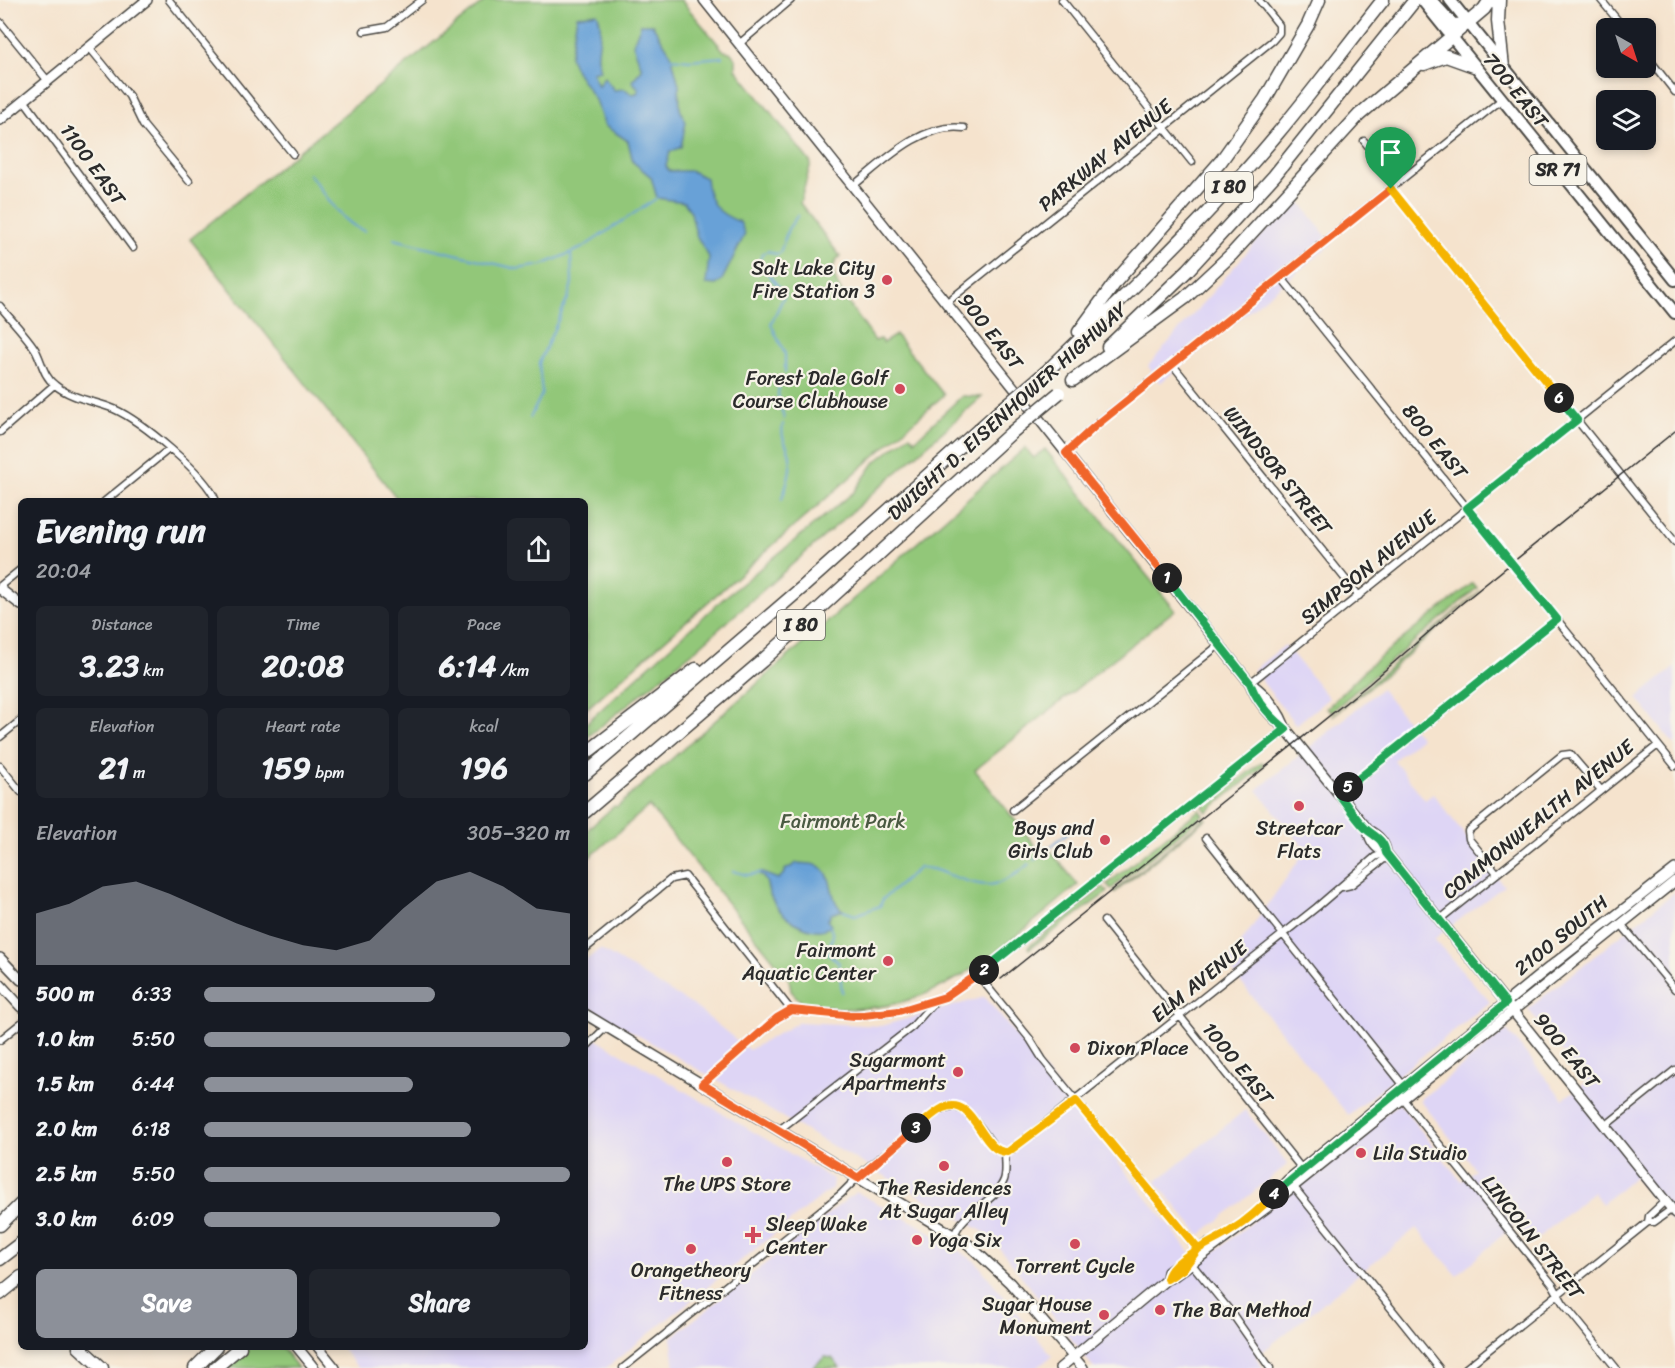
<!DOCTYPE html>
<meta charset="utf-8">
<style>
:root{--surface:#171b24;--page:#20242c;--text:#f1f3f6;--muted:#9ea1a6;--accent:#8c9099}
body{margin:0;font-family:Sriracha,sans-serif;background:var(--page);color:var(--text);height:100vh;display:flex;flex-direction:column;font-size:22px;white-space:nowrap}
*{box-sizing:border-box;margin:0}
p{font-size:20px;color:var(--muted)}
.icon{flex:none;width:33px;height:33px;fill:none;stroke:currentColor;stroke-width:2;stroke-linecap:round;stroke-linejoin:round}
.map{position:relative;flex:1;overflow:hidden}
.panel{position:absolute;left:18px;top:498px;width:570px;height:852px;display:flex;flex-direction:column;background:var(--surface);border-radius:9px;box-shadow:0 3px 9px #0003}
.panel>*{flex:none}
.needle{width:39px;rotate:141deg}
.tools{position:absolute;left:1596px;top:18px;display:grid;gap:12px}
.tools a{display:grid;place-items:center;width:60px;height:60px;border-radius:9px;background:var(--surface);box-shadow:0 3px 9px #0003;font-size:30px}
.pin{position:absolute;display:grid;place-items:center;width:51px;height:51px;color:#fff;margin:-62px -26px;border-radius:50% 50% 50% 0;rotate:-45deg;box-shadow:0 0 6px #0007}
.pin .icon{rotate:45deg}
.km{position:absolute;width:30px;height:30px;margin:-15px;border-radius:50%;background:#222;color:#fff;font-size:16px;line-height:30px;text-align:center}
.round{display:grid;place-items:center;flex:none;width:63px;height:63px;border-radius:9px;background:var(--page)}
.head{display:flex;align-items:center;justify-content:space-between;height:102px;padding:0 18px}
h1{font-size:33px;font-weight:700;line-height:45px}
.stats{display:grid;grid-template-columns:repeat(3,1fr);gap:9px;height:102px;padding:6px 18px}
.stats div{display:grid;align-content:center;border-radius:9px;background:var(--page);text-align:center}
.stats b{font-size:30px;font-weight:700}
.stats small{font-size:16px;font-weight:400}
.stats p{font-size:16px}
.chart{height:168px;padding:12px 18px}
.chart p{display:flex;justify-content:space-between}
.chart svg{width:100%;height:108px;margin-top:6px;fill:var(--accent);opacity:.7}
.cta{display:flex;gap:12px;margin-top:auto;padding:12px 18px}
.cta a{flex:1;height:69px;border-radius:9px;background:var(--accent);color:#fff;font-size:24px;font-weight:700;line-height:69px;text-align:center}
.cta a+a{background:var(--page);color:var(--text)}
ul{padding:0 18px;list-style:none;font-size:20px}
li{display:grid;grid-template-columns:96px 72px 1fr;align-items:center;height:45px}
li i{height:15px;border-radius:8px;background:var(--accent)}
.map>svg:first-child{display:block}
.built{fill:#ded5f5}
.green{fill:#92c779;stroke:#5e7952;stroke-width:1.5}
.water{fill:#68a1d7;stroke:#4a6681;stroke-width:1.5}
.lines{fill:none;stroke-linecap:round;stroke-linejoin:round}
.stream{stroke:#68a1d7;stroke-width:2}
.street-casing{stroke:#494743;stroke-width:9}
.secondary-casing{stroke:#494743;stroke-width:12}
.primary-casing{stroke:#494743;stroke-width:14}
.highway-casing{stroke:#494743;stroke-width:15}
.street{stroke:#fff;stroke-width:6}
.secondary{stroke:#fff;stroke-width:9}
.primary{stroke:#fff;stroke-width:10}
.highway{stroke:#fff;stroke-width:12}
.tram{stroke:#2b2b2b;stroke-width:1.5}
.highway-bridge-casing{stroke:#494743;stroke-width:15;stroke-linecap:butt}
.highway-bridge{stroke:#fff;stroke-width:12}
.split-1-casing{stroke:#fff;stroke-width:12}
.split-2-casing{stroke:#fff;stroke-width:12}
.split-3-casing{stroke:#fff;stroke-width:12}
.split-4-casing{stroke:#fff;stroke-width:12}
.split-5-casing{stroke:#fff;stroke-width:12}
.split-6-casing{stroke:#fff;stroke-width:12}
.split-7-casing{stroke:#fff;stroke-width:12}
.split-1{stroke:#f0652b;stroke-width:8}
.split-2{stroke:#22a559;stroke-width:8}
.split-3{stroke:#f0652b;stroke-width:8}
.split-4{stroke:#f5b400;stroke-width:8}
.split-5{stroke:#22a559;stroke-width:8}
.split-6{stroke:#22a559;stroke-width:8}
.split-7{stroke:#f5b400;stroke-width:8}
.poi-dot{fill:#d1495b;stroke:#f7f3e8;stroke-width:2}
.labels{text-anchor:middle;stroke-width:4.5;stroke-linejoin:round;paint-order:stroke}
.shield{fill:#f7f3e8;stroke:#686764;stroke-width:1.5}
.shield-label{font-size:18px;font-weight:bold;fill:#2b2b2b}
.street-label{font-size:20px;fill:#2b2b2b;stroke:#f7f3e8}
.poi-label{font-size:20px;fill:#2b2b2b;stroke:#f7f3e8;text-anchor:end}
.park-label{font-size:20px;fill:#4a5a42;stroke:#f7f3e8}
</style>
<div class="map">
<svg width="1675" height="1368" viewBox="0 0 1675 1368">
<rect width="100%" height="100%" fill="#f7f3e8"/>
<filter id="ink" filterUnits="userSpaceOnUse"><feTurbulence type="fractalNoise" baseFrequency=".0167" numOctaves="2"/><feDisplacementMap in="SourceGraphic" scale="12" xChannelSelector="R" yChannelSelector="G"/><feConvolveMatrix kernelMatrix="1 2 1 2 8 2 1 2 1" color-interpolation-filters="sRGB"/></filter>
<filter id="wash" filterUnits="userSpaceOnUse"><feTurbulence type="fractalNoise" baseFrequency=".008" numOctaves="4" result="noise"/><feDisplacementMap in="SourceGraphic" scale="24" xChannelSelector="R" yChannelSelector="G"/><feGaussianBlur stdDeviation="1.35" result="paint"/><feColorMatrix in="noise" values="0 0 0 0 0 0 0 0 0 0 0 0 0 0 0 0 0 1.4 0 .05"/><feComposite in="paint" operator="in"/></filter>
<g filter="url(#wash)">
<rect width="100%" height="100%" fill="#f5e3cd"/>
<path class="built" d="M1296 196 1332 244 1160 383 1148 366Z
M1285 645 1329 698 1296 725 1253 670Z
M1675 667V746L1637 698Z
M1381 689 1421 738 1394 760 1425 800 1433 794 1504 886 1434 939 1490 1002 1348 1115 1226 964 1306 850 1257 790Z
M1675 892V1226L1634 1177 1602 1204 1593 1192 1532 1243 1516 1223 1457 1275 1416 1228 1256 1357 1263 1368H1094L989 1235 585 1005V961L600 949 694 1006 749 1050 799 1022 881 1026 985 997 1200 1264 1399 1103 1461 1181 1475 1169 1420 1100 1507 1030 1563 1099 1587 1082 1528 1009Z
M585 1032 833 1179 832 1188 606 1368H358L341 1347H585Z
M1245 1110 1288 1164 1200 1235 1156 1182Z
M856 1192 917 1224 976 1262 1052 1356 1037 1368H840L832 1358 825 1357 812 1368H766L764 1365 761 1368H675L671 1338Z"/>
<path class="green" d="M486 0H681L724 51 730 52 736 59V69L811 163 800 203 840 256C837 260 833 264 833 269 833 287 865 325 875 341L880 339 883 343 896 335 944 395 585 710V501H399L190 239Z
M962 396 982 397 693 652 585 739V724L724 598 854 492 874 463 910 435 915 440Z
M1025 448 1034 458 1045 449 1175 610 975 770 1042 854 1049 849 1078 885C1006 943 937 1017 837 1008 825 1006 811 1008 801 1002L791 991 789 979 649 806 585 861V832L614 806 617 807Z
M1473 583 1477 588 1331 712 1327 708 1371 664Z
M1480 591 1385 675 1332 716Z
M1262 762 1264 765 1259 770 1207 812 1203 807Z
M1199 810 1203 815 1111 889 1107 884Z
M1205 818 1206 819 1114 893 1113 892Z
M1103 887 1108 892 1029 949 1028 947Z
M245 1347H282L298 1368H228Z
M825 1357 832 1358 840 1368H812Z"/>
<path class="water" d="M597 13C606 31 593 51 600 70L592 72 598 86 604 77 614 90 625 89 632 94 637 93 639 89 632 81 642 69 633 44 641 24H652L671 54 679 85 680 109 686 122 681 147 670 152 666 166 669 171H691L706 178C708 202 716 213 740 222L745 234 722 280 716 285 706 284 709 257 696 235 691 212 684 202 657 198 651 177 633 162 628 141 605 126 595 100 576 71 570 57 577 16Z
M797 863C802 864 805 863 811 864 838 867 826 900 843 910L831 914 828 920 831 926C822 932 815 931 804 927 789 921 777 911 770 895 766 887 769 880 760 875V872L778 879 785 873V870Z"/>
<g class="lines">
<path class="stream" d="M670 58 690 60 722 57
M309 174C325 192 341 224 365 231
M394 239 517 269 542 265 582 248 657 198
M785 373V354L771 324 785 294 784 290 779 287 759 263 762 254 768 251 775 254 780 253 788 229 798 215
M783 378C773 394 781 403 784 419
M530 418 542 394 539 363 568 298 572 283 571 253
M782 499C786 485 792 471 790 456 788 443 780 441 783 424
M1034 860 1076 826
M733 871 747 875 760 873
M843 911 855 915 880 906 883 899 919 868C929 867 937 870 946 874 986 888 995 892 1029 864
M830 927 833 935 828 953 839 963 842 992"/>
</g>
</g>
<g filter="url(#ink)">
<g class="lines">
<g class="street-casing">
<path id="street" d="M169 0 293 154
M1062 0 1192 162
M1601 0 1624 28
M0 22 48 81
M364 31 387 27 422 0
M739 44 791 0
M89 47 129 96 143 125 189 181
M1646 55 1675 92
M24 100 133 248
M1364 141 1398 183
M853 186C884 161 922 122 964 128
M1391 189 1675 542
M1281 277 1675 766
M946 303 1272 41 1279 33V25L1259 0
M0 306C11 320 25 334 35 349 42 361 43 376 55 385 72 399 95 401 114 409 141 421 206 474 216 501
M1172 364 1359 596
M0 432 54 385
M1066 453 1093 427 1501 100
M105 501 169 449
M0 586 21 569
M1250 683 1675 341
M0 737 21 720
M0 766 21 792
M1339 795 1557 619
M1013 810 1219 645
M1206 838 1404 1086
M1497 873 1469 839 1468 831 1562 755 1570 754 1601 790
M1342 887 1351 885 1388 856
M1439 920 1658 745
M1104 921 1302 1169
M1621 924 1675 989
M585 949 671 879 685 876 791 1010
M978 975 1030 1039 1043 1060 1198 1249
M0 1040 21 1023
M585 1048 606 1027
M702 1084 777 1018 791 1010 855 1015 888 1013 935 1001 953 992 1032 933 1286 729
M1402 1098 1553 1285 1563 1303 1616 1368
M1605 1126 1675 1070
M779 1130 912 1027 935 1001
M1293 1186 1439 1368
M1648 1222H1654L1672 1209
M954 1236C963 1210 995 1203 1004 1180 1007 1172 1005 1161 1005 1152
M1191 1263 1231 1312 1270 1368
M623 1368 841 1194 867 1168 938 1111C965 1094 982 1132 996 1149L1002 1152 1010 1151 1317 907 1375 857 1385 853
M1466 1368 1648 1222 1649 1216 1665 1201"/>
</g>
<g class="secondary-casing">
<path id="secondary" d="M704 0 1250 683C1257 702 1271 717 1286 729L1368 830C1378 835 1385 842 1386 853L1675 1213
M0 120 147 0
M0 589 21 605
M1250 683C1266 694 1278 709 1285 727
M1368 830C1370 841 1376 849 1386 853
M0 958 21 980
M0 984 21 1007
M585 1014 968 1244 1010 1283 1083 1368
M1268 1201 1288 1180 1546 970 1675 869
M1167 1279 1168 1272 1208 1244
M297 1347 314 1368
M318 1347 335 1368
M1060 1368 1167 1279 1173 1277 1265 1209 1675 881"/>
</g>
<g class="primary-casing">
<path id="primary" d="M1422 0 1675 313
M1431 0 1453 24 1468 23
M1450 0 1675 280"/>
</g>
<g class="highway-casing">
<path id="highway" d="M1499 0 1498 21 1503 67
M1424 64 1446 56 1474 66
M1079 332 1117 280 1221 161 1265 99 1308 25 1319 0
M1108 347 1188 270 1274 176 1415 0
M1046 372C1126 295 1207 218 1278 133 1314 90 1348 44 1383 0
M1073 380 1185 298 1232 254 1359 115 1484 9 1490 0
M585 754 696 669
M585 774 804 586 995 415
M585 812 762 661 1011 433
M0 1225 21 1204
M0 1259 21 1243
M0 1294 21 1277
M79 1347 102 1368
M195 1368 216 1347
M215 1368 240 1347"/>
</g>
<use href="#street" class="street"/>
<use href="#secondary" class="secondary"/>
<use href="#primary" class="primary"/>
<use href="#highway" class="highway"/>
<path class="tram" d="M1001 979 1369 684 1461 604 1675 431"/>
<g class="highway-bridge-casing">
<path id="highway-bridge" d="M995 415 1046 372
M1011 433 1059 393"/>
</g>
<use href="#highway-bridge" class="highway-bridge"/>
</g>
</g>
<g class="lines" filter="url(#ink)">
<g class="split-1-casing">
<path id="split-1" d="M1167 578 1066 453 1094 427 1391 189"/>
</g>
<g class="split-2-casing">
<path id="split-2" d="M984 970 1286 729C1271 717 1257 702 1250 683L1167 578"/>
</g>
<g class="split-3-casing">
<path id="split-3" d="M916 1128 858 1178 702 1084 777 1018 791 1010 855 1016 899 1011 945 997 984 970"/>
</g>
<g class="split-4-casing">
<path id="split-4" d="M916 1128C925 1122 933 1113 943 1108 976 1094 980 1154 1008 1152L1076 1101 1198 1249 1183 1269 1167 1279C1172 1257 1214 1243 1232 1230 1248 1220 1262 1207 1274 1194"/>
</g>
<g class="split-5-casing">
<path id="split-5" d="M1274 1194 1506 1003 1386 853C1384 839 1375 837 1366 829 1356 819 1348 806 1339 795L1348 787"/>
</g>
<g class="split-6-casing">
<path id="split-6" d="M1348 787 1557 619 1467 508 1577 420 1559 398"/>
</g>
<g class="split-7-casing">
<path id="split-7" d="M1391 189 1559 398"/>
</g>
<use href="#split-1" class="split-1"/>
<use href="#split-2" class="split-2"/>
<use href="#split-3" class="split-3"/>
<use href="#split-4" class="split-4"/>
<use href="#split-5" class="split-5"/>
<use href="#split-6" class="split-6"/>
<use href="#split-7" class="split-7"/>
</g>
<g class="poi-dot">
<circle cx="887" cy="280" r="6"/>
<circle cx="900" cy="389" r="6"/>
<circle cx="1299" cy="806" r="6"/>
<circle cx="1105" cy="840" r="6"/>
<circle cx="888" cy="961" r="6"/>
<circle cx="1075" cy="1048" r="6"/>
<circle cx="958" cy="1072" r="6"/>
<circle cx="1361" cy="1153" r="6"/>
<circle cx="727" cy="1162" r="6"/>
<circle cx="944" cy="1166" r="6"/>
<path d="M750 1226h6v6h6v6h-6v6h-6v-6h-6v-6h6z"/>
<circle cx="917" cy="1240" r="6"/>
<circle cx="1075" cy="1244" r="6"/>
<circle cx="691" cy="1249" r="6"/>
<circle cx="1160" cy="1310" r="6"/>
<circle cx="1104" cy="1315" r="6"/>
</g>
<g class="labels">
<g class="shield">
<rect x="1529.5" y="155" width="57" height="30" rx="4.5"/>
<rect x="1205" y="172" width="48" height="30" rx="4.5"/>
<rect x="777" y="610" width="48" height="30" rx="4.5"/>
</g>
<g class="shield-label">
<text x="1558" y="176">SR 71</text>
<text x="1229" y="193">I 80</text>
<text x="801" y="631">I 80</text>
</g>
<g class="street-label">
<text transform="translate(1516 90) rotate(51)" y="7">700 EAST</text>
<text transform="translate(1105 155) rotate(-39)" y="7">PARKWAY AVENUE</text>
<text transform="translate(93 164) rotate(54)" y="7">1100 EAST</text>
<text transform="translate(991 331) rotate(52)" y="7">900 EAST</text>
<text transform="translate(1007 411) rotate(-42)" y="7">DWIGHT D. EISENHOWER HIGHWAY</text>
<text transform="translate(1435 441) rotate(51)" y="7">800 EAST</text>
<text transform="translate(1278 470) rotate(51)" y="7">WINDSOR STREET</text>
<text transform="translate(1368 567) rotate(-39)" y="7">SIMPSON AVENUE</text>
<text transform="translate(1538 819) rotate(-39)" y="7">COMMONWEALTH AVENUE</text>
<text transform="translate(1561 935) rotate(-39)" y="7">2100 SOUTH</text>
<text transform="translate(1199 981) rotate(-39)" y="7">ELM AVENUE</text>
<text transform="translate(1567 1050) rotate(51)" y="7">900 EAST</text>
<text transform="translate(1238 1063) rotate(51)" y="7">1000 EAST</text>
<text transform="translate(1533 1237) rotate(52)" y="7">LINCOLN STREET</text>
</g>
<g class="poi-label">
<text x="875" y="275">Salt Lake City<tspan x="875" dy="23">Fire Station 3</tspan></text>
<text x="888" y="385">Forest Dale Golf<tspan x="888" dy="23">Course Clubhouse</tspan></text>
<text x="1093" y="835">Boys and<tspan x="1093" dy="23">Girls Club</tspan></text>
<text x="1299" y="835" text-anchor="middle">Streetcar<tspan x="1299" dy="23">Flats</tspan></text>
<text x="876" y="957">Fairmont<tspan x="876" dy="23">Aquatic Center</tspan></text>
<text x="1087" y="1055" text-anchor="start">Dixon Place</text>
<text x="946" y="1067">Sugarmont<tspan x="946" dy="23">Apartments</tspan></text>
<text x="1373" y="1160" text-anchor="start">Lila Studio</text>
<text x="727" y="1191" text-anchor="middle">The UPS Store</text>
<text x="944" y="1195" text-anchor="middle">The Residences<tspan x="944" dy="23">At Sugar Alley</tspan></text>
<text x="766" y="1231" text-anchor="start">Sleep Wake<tspan x="766" dy="23">Center</tspan></text>
<text x="929" y="1247" text-anchor="start">Yoga Six</text>
<text x="1075" y="1273" text-anchor="middle">Torrent Cycle</text>
<text x="691" y="1277" text-anchor="middle">Orangetheory<tspan x="691" dy="23">Fitness</tspan></text>
<text x="1092" y="1311">Sugar House<tspan x="1092" dy="23">Monument</tspan></text>
<text x="1172" y="1317" text-anchor="start">The Bar Method</text>
</g>
<g class="park-label">
<text x="843" y="828">Fairmont Park</text>
</g>
</g>
</svg>
<div class="tools">
<a><svg class="needle" viewBox="-14 -14 28 28"><path d="M0-13l5 13h-10z" fill="#e53935"/><path d="M0 13l5-13h-10z" fill="#9ea1a6"/></svg></a>
<a><svg class="icon" aria-label="layers" viewBox="0 0 24 24"><path d="M12 4l9 5-9 5-9-5zM3 14l9 5 9-5"/></svg></a>
</div>
<div class="pin" style="left:1391px;top:189px;background:#1e9e55"><svg class="icon" aria-label="arrive" viewBox="0 0 24 24"><path d="M6 21V4h12l-3 4 3 4H6"/></svg></div>
<b class="km" style="left:1167px;top:578px">1</b>
<b class="km" style="left:984px;top:970px">2</b>
<b class="km" style="left:916px;top:1128px">3</b>
<b class="km" style="left:1274px;top:1194px">4</b>
<b class="km" style="left:1348px;top:787px">5</b>
<b class="km" style="left:1559px;top:398px">6</b>
<section class="panel">
<div class="head"><div><h1>Evening run</h1><p>20:04</p></div><a class="round"><svg class="icon" aria-label="share" viewBox="0 0 24 24"><path d="M12 15V3M7 8l5-5 5 5M5 13v7h14v-7"/></svg></a></div>
<div class="stats">
<div><p>Distance</p><b>3.23<small> km</small></b></div>
<div><p>Time</p><b>20:08</b></div>
<div><p>Pace</p><b>6:14<small> /km</small></b></div>
</div>
<div class="stats">
<div><p>Elevation</p><b>21<small> m</small></b></div>
<div><p>Heart rate</p><b>159<small> bpm</small></b></div>
<div><p>kcal</p><b>196</b></div>
</div>
<div class="chart"><p><span>Elevation</span>305–320 m</p>
<svg viewBox="0 0 160 44" preserveAspectRatio="none"><path d="M0 44V23L10 19L20 12L30 10L40 15L50 21L60 27L70 32L80 36L90 38L100 34L110 21L120 10L130 6L140 12L150 21L160 23V44z"/></svg>
</div>
<ul>
<li><b>500 m</b>6:33<i style="width:63%"></i></li>
<li><b>1.0 km</b>5:50<i style="width:100%"></i></li>
<li><b>1.5 km</b>6:44<i style="width:57%"></i></li>
<li><b>2.0 km</b>6:18<i style="width:73%"></i></li>
<li><b>2.5 km</b>5:50<i style="width:100%"></i></li>
<li><b>3.0 km</b>6:09<i style="width:81%"></i></li>
</ul>
<div class="cta"><a>Save</a><a>Share</a></div>
</section>
</div>
